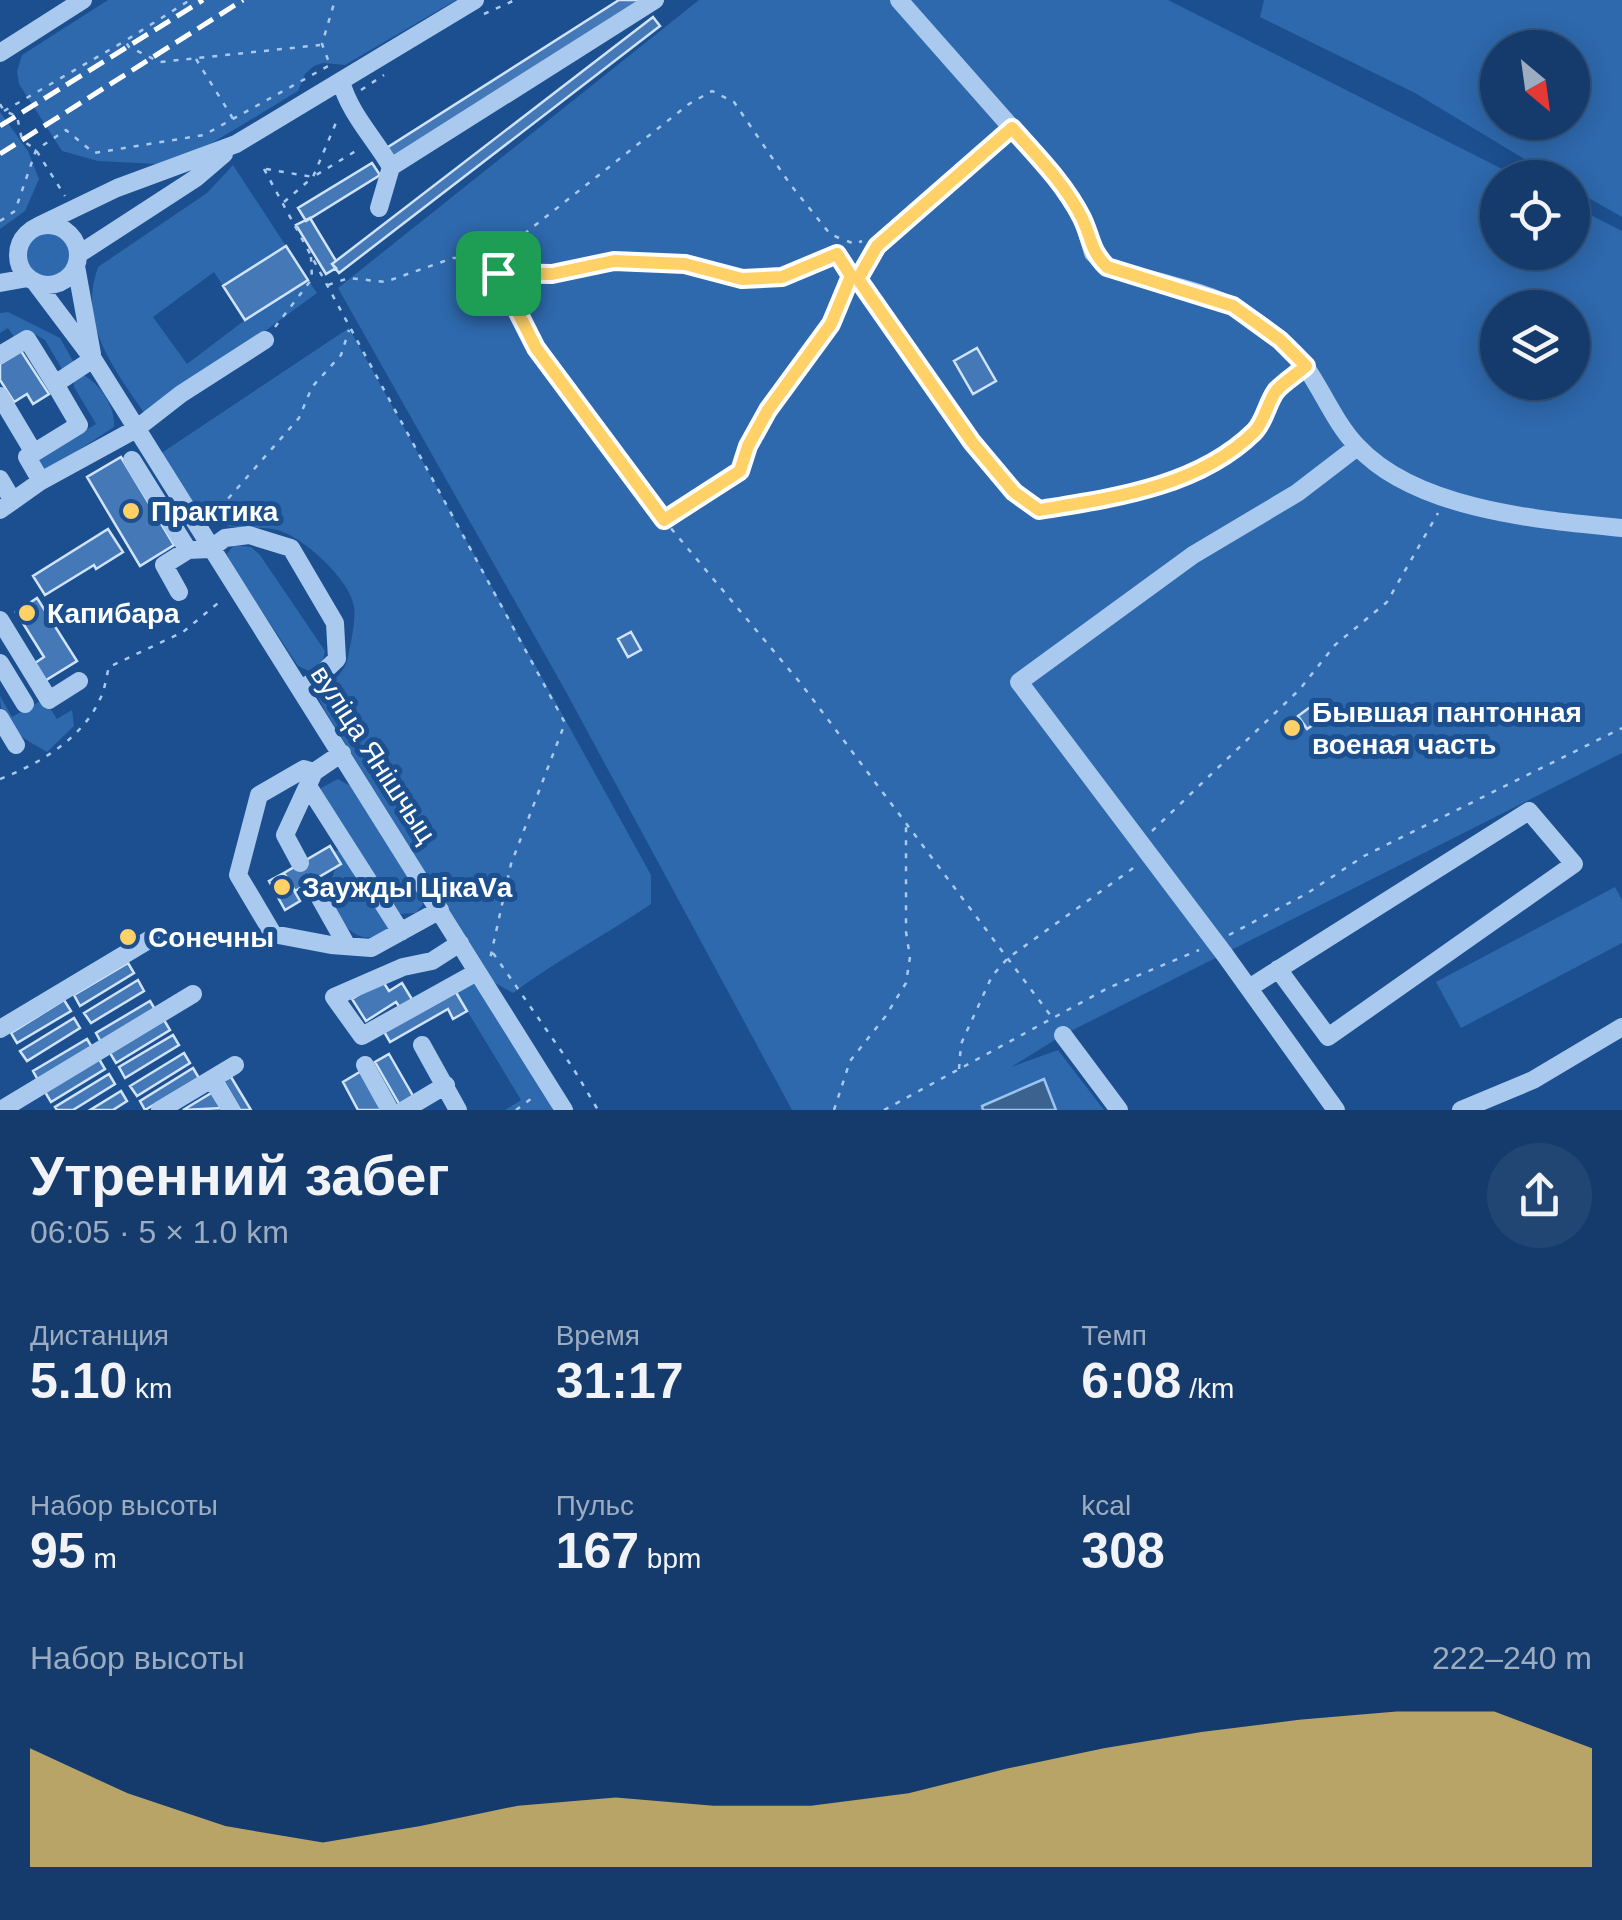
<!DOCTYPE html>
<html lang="ru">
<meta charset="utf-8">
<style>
:root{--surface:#143b6b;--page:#214673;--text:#f1f3f6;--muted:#9dadc1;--line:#33557e;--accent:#ffd166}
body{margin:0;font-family:Arial,sans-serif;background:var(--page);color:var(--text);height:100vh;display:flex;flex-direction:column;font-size:38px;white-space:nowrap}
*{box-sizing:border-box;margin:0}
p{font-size:32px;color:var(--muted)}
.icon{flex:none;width:55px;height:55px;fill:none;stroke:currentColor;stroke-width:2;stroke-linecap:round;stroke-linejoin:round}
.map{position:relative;height:1110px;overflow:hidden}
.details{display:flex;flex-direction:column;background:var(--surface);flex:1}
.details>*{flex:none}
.needle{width:65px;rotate:151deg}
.buttons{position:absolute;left:1480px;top:30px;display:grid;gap:20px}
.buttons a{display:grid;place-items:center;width:110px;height:110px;border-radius:50%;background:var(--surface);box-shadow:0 5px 25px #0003,0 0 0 2px var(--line);font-size:50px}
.pin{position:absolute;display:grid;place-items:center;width:85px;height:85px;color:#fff;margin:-42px;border-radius:20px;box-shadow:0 5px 15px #0006}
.round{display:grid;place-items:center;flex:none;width:105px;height:105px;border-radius:52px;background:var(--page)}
.headline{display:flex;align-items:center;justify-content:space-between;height:170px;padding:0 30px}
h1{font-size:55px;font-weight:800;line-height:75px}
.metrics{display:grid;grid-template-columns:repeat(3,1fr);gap:15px;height:170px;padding:10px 30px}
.metrics div{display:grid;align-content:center}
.metrics b{font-size:50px;font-weight:800}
.metrics small{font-size:28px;font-weight:400}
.metrics p{font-size:28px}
.chart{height:280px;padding:20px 30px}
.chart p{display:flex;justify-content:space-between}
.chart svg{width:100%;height:180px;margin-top:10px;fill:var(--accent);opacity:.7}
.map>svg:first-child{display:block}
.green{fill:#2e69ad;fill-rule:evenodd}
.water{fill:#3c6290;stroke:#9cc4f0;stroke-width:2.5}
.building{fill:#4478b7;stroke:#cfe3fa;stroke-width:2.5}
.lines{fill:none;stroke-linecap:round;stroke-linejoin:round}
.path{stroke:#a9c9ee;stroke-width:2.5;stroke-dasharray:5 8;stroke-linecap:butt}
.minor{stroke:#a9c9ee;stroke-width:18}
.rail{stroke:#fff;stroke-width:5;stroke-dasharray:18 8;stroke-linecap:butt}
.route-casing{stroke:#fff;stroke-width:20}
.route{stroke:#ffd166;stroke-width:12}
.poi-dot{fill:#ffd166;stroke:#1b4f8f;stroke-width:4}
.labels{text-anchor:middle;stroke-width:10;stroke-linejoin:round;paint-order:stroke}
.poi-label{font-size:28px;font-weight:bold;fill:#fff;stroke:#1b4f8f;text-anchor:start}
.street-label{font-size:28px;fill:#fff;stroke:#1b4f8f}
</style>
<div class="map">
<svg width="1622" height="1110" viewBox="0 0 1622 1110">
<rect width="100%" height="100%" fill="#1b4f8f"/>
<path class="green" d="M108 0H456L345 65 323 63 314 66 305 74 298 91 189 157 156 164 98 161 62 151 19 84 17 71 22 55Z
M699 0H1168L1518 177 1498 178V252H1572L1573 206 1622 231V753L1063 1035 1011 1067 1058 1050 1104 1110H792L565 690 338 288ZM1498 308H1572V382H1498Z
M1264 0H1622V217L1573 189 1572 178 1554 177 1415 93 1260 17ZM1498 48H1572V122H1498Z
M0 112 28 151 39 179 25 211 0 229Z
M233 165 286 246 223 286 214 272 153 317 187 364 245 320 308 280 317 293 147 417C116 371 77 325 98 267L207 193Z
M22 255a26 26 0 1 1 52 0a26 26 0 1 1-52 0Z
M8 312 60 338 74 363 62 369 45 340 33 333 16 340 8 328 0 333V313Z
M349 328 651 875V904C606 935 557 960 513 993L493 982 324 709 319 699C326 685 343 675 347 661 350 647 356 622 354 607 351 580 300 533 273 529 253 526 230 531 211 521 193 512 172 471 160 454Z
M83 375C100 383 116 408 114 427L48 470 43 469 37 462 39 458 96 424 74 387V382Z
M234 545 251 547 260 555 325 651 323 660 309 671 298 666 230 562 227 554Z
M0 696 12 717 44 699 57 719 72 710 74 726 47 752C23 738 0 727 0 696Z
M338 779 352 787 422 897 423 904 416 913 401 914 394 910 321 799V788Z
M339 850 351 865 354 876 372 904 380 909 393 930C368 944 353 938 337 916 333 909 329 901 329 892 329 885 334 875 335 868L340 864 333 852Z
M1615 887 1622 900V943L1461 1028 1436 982Z
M473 982 482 986 553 1102 552 1110H505L521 1100 454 989Z"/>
<path class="water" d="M1044 1079 1056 1110H983L982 1106Z"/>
<path class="building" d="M619 0H644L392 161 385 149Z
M653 17 660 26 339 273 332 264Z
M372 163 380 175 306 221 298 208Z
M310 218 336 261 332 264 336 268 326 274 296 225Z
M286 246 308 280 245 320 223 286Z
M977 348 996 381 973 394 954 361Z
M21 351 49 394 33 404 27 394 14 402 0 380V364Z
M121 457 174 545 140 566 87 477Z
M108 529 123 552 96 569 94 565 45 595 33 576Z
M37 598 77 661 43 682 32 665 44 657 16 612Z
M631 632 641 650 628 657 618 639Z
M1317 702 1326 716 1307 729 1298 716Z
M330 846 341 864 295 891 284 873Z
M284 873 300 901 285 910 269 881Z
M128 963 134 973 80 1006 74 995Z
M138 980 144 991 91 1023 84 1013Z
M382 980 389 991 402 983 413 1001 401 1009 396 1002 366 1021 352 999Z
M454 989 467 1011 453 1019 448 1009 390 1042 383 1030Z
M64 1000 71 1011 17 1043 11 1033Z
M150 1001 156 1011 102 1044 96 1033Z
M74 1018 80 1028 27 1061 20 1051Z
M164 1020 170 1030 116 1063 110 1053Z
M173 1035 179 1045 125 1078 119 1067Z
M87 1039 93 1049 39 1082 33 1071Z
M184 1053 190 1063 137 1096 130 1086Z
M389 1054 416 1101 402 1109 375 1062Z
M99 1059 105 1069 51 1102 45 1092Z
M193 1068 199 1078 145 1110 140 1101Z
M363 1070 385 1110H358L343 1082Z
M109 1074 115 1084 73 1110H57L55 1107Z
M231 1077 251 1110H240L223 1081Z
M121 1091 127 1101 113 1110H90Z
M213 1092 223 1108 183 1110Z"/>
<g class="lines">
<path class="path" d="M484 14 515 0
M128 39 190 0
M196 59 232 117 233 126
M361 90 384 75
M0 104 4 111 17 116 22 140 36 150 65 196
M4 111 125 41 129 47 160 62 320 45
M264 169 565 723 511 864 490 959
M266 169 313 177 359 149
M284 202 313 177 338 118
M0 221 15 211 36 150 66 130 94 153 204 135 330 65 322 44 335 0
M839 238 830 234 790 184 734 102 712 91 689 104 505 249 498 273 536 348 664 520 802 685 1054 1020
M847 241 855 244 862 241
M328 285 349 278 385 282 453 258H470L498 273 552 274 614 261 685 264 742 279 782 277 823 260
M866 291C913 357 974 465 1039 510 1114 498 1196 487 1253 432 1264 422 1266 404 1276 392 1280 386 1288 382 1293 377
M275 327 312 279 311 257
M211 518 299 418 312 387 341 355 349 330
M664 519 740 471 748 446 768 410 831 324 845 289
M0 779C39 764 82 739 100 699 105 690 106 677 109 667L183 632 223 599
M1152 831 1300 689 1335 645 1387 602 1438 513
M1229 935 1306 894 1364 856 1622 728
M493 953 573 1068 598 1110
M959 1069 961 1044 992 976 1008 958 1132 869 1134 863
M516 1110 536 1095
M834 1110 850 1061 885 1017 906 983 910 957 906 932V823
M884 1110 1108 988 1199 950"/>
<path class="minor" d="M899 0 1057 179 1083 219 1093 253 1107 267C1142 279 1210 291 1238 310 1262 325 1292 345 1307 369 1324 394 1336 424 1357 446 1416 510 1540 520 1622 528
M0 53 83 0
M341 81C349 113 375 139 391 167
M379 208 391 167 655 0
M18 255a30 30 0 1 1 60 0a30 30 0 1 1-60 0Z
M38 226 117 188 236 144 475 0
M79 254 196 178 224 154
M837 254 851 276 858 279 877 246 1012 128
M76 266 92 354
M35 282 93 359 564 1110
M0 283 28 278
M0 355 27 339 55 384
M0 396 34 453
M132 460 188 550
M0 479 13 501
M41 481 27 457 79 425 55 384 93 359
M0 510 41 481 136 429 181 394 265 340
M179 592 164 565 188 550 210 549 225 538 249 535 291 548 335 623 337 659 313 682 300 689
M0 620 49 700 79 681
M0 663 25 704
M0 718 16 745
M314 772 304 769 259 795 238 875 273 934 331 945 371 948 440 910
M308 786 401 932
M300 863 285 835 314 772 342 753
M311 882 347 946
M460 943 432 961 403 967 334 997 362 1036 477 972
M1249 988 1529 811 1574 864 1328 1037 1278 969
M0 1029 157 935
M1063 1035 1119 1110
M422 1045 458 1110
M365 1065 390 1110
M212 1079 231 1110
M1 1110 193 994
M160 1110 235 1065
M404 1110 446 1085
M1336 1110 1225 955 1019 682 1193 555 1297 493 1357 447
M1461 1110 1533 1080 1622 1027"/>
<path class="rail" d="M0 126 203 0
M0 154 243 0"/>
</g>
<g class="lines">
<g class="route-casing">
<path id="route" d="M498 273 552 274 614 261 685 264 742 279 782 277 837 254 851 276 858 279 972 442 1014 492 1039 510C1113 498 1198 487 1254 432 1265 421 1267 403 1276 391 1284 382 1297 374 1306 366L1280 340 1233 306 1107 267C1090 250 1092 239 1082 218 1065 184 1037 156 1012 128L877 246 858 279 851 276 831 324 768 410 748 446 740 471 664 520 536 348 498 273"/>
</g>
<use href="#route" class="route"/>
</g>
<g class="poi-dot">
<circle cx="131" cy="511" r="10"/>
<circle cx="27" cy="613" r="10"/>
<circle cx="1292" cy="728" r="10"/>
<circle cx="282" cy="887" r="10"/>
<circle cx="128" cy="937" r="10"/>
</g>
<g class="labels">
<g class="poi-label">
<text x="151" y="521">Практика</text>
<text x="47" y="623">Капибара</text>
<text x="1312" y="722">Бывшая пантонная<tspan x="1312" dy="32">военая часть</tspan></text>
<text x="302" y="897">Заужды ЦікаVа</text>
<text x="148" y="947">Сонечны</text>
</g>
<g class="street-label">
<text transform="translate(374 754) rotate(57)" y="10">вуліца Янішчыц</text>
</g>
</g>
</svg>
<div class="buttons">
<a><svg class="needle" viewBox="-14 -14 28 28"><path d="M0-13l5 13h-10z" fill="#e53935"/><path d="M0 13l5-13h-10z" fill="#9dadc1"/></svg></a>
<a><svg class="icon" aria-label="locate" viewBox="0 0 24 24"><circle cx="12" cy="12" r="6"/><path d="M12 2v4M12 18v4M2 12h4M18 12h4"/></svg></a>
<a><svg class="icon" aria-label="layers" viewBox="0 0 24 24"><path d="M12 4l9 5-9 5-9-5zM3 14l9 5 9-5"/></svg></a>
</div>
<div class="pin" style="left:498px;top:273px;background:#1e9e55"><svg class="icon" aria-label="arrive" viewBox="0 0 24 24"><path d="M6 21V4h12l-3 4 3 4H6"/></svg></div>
</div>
<section class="details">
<div class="headline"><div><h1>Утренний забег</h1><p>06:05 · 5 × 1.0 km</p></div><a class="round"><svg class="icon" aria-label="share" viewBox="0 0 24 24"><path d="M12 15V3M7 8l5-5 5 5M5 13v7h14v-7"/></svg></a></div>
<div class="metrics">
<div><p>Дистанция</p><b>5.10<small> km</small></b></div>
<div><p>Время</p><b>31:17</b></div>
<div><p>Темп</p><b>6:08<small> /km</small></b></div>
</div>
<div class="metrics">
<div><p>Набор высоты</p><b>95<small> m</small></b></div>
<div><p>Пульс</p><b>167<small> bpm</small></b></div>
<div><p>kcal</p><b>308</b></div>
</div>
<div class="chart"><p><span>Набор высоты</span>222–240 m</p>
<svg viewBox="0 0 160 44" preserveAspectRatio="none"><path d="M0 44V15L10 26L20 34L30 38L40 34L50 29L60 27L70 29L80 29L90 26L100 20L110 15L120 11L130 8L140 6L150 6L160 15V44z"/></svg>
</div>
</section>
